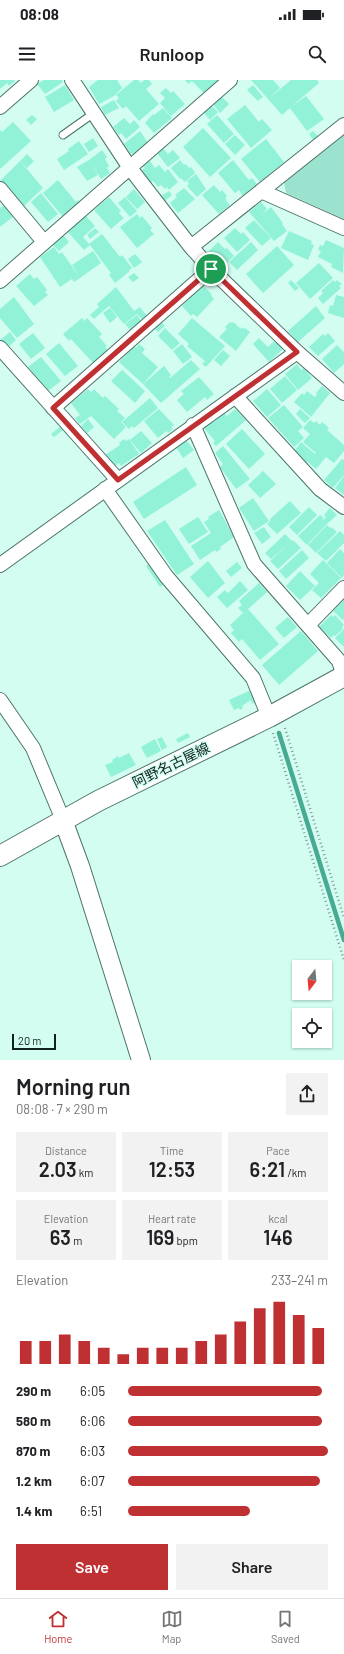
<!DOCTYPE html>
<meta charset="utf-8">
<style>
:root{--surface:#fff;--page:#f2f2f2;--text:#202124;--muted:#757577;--line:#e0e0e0;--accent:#bf3032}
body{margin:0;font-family:Barlow,"Noto Sans JP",sans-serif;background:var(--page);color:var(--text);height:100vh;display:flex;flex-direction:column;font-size:15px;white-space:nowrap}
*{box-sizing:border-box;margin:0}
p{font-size:13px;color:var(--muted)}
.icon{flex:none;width:22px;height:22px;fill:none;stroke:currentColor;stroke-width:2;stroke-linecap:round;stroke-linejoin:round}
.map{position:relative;height:980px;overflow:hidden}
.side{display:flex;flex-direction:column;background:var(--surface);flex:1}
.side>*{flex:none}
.needle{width:26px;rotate:196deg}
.controls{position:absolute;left:292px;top:880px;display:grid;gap:8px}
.controls a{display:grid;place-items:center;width:40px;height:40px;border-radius:0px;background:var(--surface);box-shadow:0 1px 3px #0004;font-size:20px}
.scale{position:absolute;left:12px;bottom:10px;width:44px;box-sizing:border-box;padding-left:4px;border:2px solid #11211d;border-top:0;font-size:11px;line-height:14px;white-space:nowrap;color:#11211d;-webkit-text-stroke:3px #d2fdf0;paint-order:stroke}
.pin{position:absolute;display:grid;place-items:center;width:34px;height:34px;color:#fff;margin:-17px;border:2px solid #fff;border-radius:50%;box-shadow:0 1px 4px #0007}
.round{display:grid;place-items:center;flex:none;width:42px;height:42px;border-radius:0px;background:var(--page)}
.head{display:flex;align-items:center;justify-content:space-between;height:68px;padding:0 16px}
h1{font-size:22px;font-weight:600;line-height:30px}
.metrics{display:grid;grid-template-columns:repeat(3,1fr);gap:6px;height:68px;padding:4px 16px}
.metrics div{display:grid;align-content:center;border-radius:0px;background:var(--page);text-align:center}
.metrics b{font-size:20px;font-weight:600}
.metrics small{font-size:11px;font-weight:400}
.metrics p{font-size:11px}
.chart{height:112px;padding:8px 16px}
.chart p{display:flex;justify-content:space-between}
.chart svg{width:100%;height:72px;margin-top:4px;stroke:var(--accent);stroke-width:6}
.cta{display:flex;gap:8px;margin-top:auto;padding:8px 16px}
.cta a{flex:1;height:46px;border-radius:0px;background:var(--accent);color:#fff;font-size:16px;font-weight:600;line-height:46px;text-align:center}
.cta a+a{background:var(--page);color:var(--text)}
ul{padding:0 16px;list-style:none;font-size:13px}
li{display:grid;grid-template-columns:64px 48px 1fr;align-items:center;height:30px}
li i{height:10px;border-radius:5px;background:var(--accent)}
.status{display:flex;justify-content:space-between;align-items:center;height:28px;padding:0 20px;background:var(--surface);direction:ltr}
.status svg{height:11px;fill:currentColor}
header{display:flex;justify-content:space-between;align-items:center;height:52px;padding:0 16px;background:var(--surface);font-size:18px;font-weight:600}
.tab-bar{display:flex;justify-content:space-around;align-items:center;height:56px;border-top:1px solid var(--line);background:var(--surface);font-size:11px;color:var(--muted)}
.tab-bar a{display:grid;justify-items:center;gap:2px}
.tab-bar .on{color:var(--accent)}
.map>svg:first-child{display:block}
.green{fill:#9ce3cf}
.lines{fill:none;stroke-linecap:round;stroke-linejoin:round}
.stream{stroke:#47aa92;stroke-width:4.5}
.building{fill:#91f2d8}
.service-casing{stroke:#4e7469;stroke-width:9}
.minor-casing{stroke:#4e7469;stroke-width:16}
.tertiary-casing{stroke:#4e7469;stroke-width:20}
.secondary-casing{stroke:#4e7469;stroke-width:22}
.path{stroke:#7c9b92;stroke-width:2.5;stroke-dasharray:1 3;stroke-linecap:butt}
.service{stroke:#fff;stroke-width:7}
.minor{stroke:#fff;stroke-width:14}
.tertiary{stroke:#fff;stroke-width:18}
.secondary{stroke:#fff;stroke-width:20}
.route-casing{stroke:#fff;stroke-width:8}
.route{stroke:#bf3032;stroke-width:5}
.labels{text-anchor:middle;stroke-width:3;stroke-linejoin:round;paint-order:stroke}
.street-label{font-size:14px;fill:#11211d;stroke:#d2fdf0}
</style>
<div class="status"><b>08:08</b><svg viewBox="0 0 49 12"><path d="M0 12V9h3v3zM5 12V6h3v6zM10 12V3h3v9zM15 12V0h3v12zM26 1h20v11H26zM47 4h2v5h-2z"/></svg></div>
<header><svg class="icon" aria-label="menu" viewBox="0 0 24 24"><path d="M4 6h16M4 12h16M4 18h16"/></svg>Runloop<svg class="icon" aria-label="search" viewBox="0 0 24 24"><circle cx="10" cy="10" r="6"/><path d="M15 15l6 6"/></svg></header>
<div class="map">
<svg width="344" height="980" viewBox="0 0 344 980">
<rect width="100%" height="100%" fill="#d2fdf0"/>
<path class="green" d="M344 53V139L286 113 284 102Z"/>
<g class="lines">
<path class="stream" d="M279 653 344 860"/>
</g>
<path class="building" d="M0 0H14L15 1 9 6 7 3 0 9Z
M44 0H62L63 2 45 14 37 4Z
M98 0H117L122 8 114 16 99 24 89 7Z
M134 0H138L141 3 144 0H149L152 4 146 9 159 24 139 41 126 26 123 29 116 21 119 18 116 15Z
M185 0H220L205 14 192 1 188 4Z
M251 0H273L280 8 268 19Z
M291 0H317L319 3 291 27 306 16 324 39 307 51 290 28 282 35 268 19Z
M65 5 74 20 54 32 45 17Z
M253 5 263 17 258 21 247 10Z
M166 8 171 13 173 11 185 24 171 36 160 23 165 18 160 13Z
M221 16 229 24 220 33 213 24Z
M114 20 119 28 105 35 101 27Z
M211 25 218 32 210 40 203 32Z
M245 25 259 42 262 39 272 50 251 68 227 39Z
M163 28 172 38 154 53 145 43 153 34 154 35Z
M32 35 37 39 31 45 26 40Z
M217 35 234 54 224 63 207 44Z
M124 38 130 44 134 40 140 47 126 59 121 53 119 55 113 47Z
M13 42 31 61 0 89V51L1 50 2 52Z
M203 48 231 78 210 97 183 67Z
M140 51 148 63 134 76 132 73 131 74 124 64Z
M313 51 319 57 314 61 309 54Z
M235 55 245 65 235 75 225 64Z
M93 58 98 66 89 72 84 64Z
M266 59 284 82 260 102 241 79Z
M79 61 88 74 64 90 57 79 69 71 68 69Z
M163 68 168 74 173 70 180 78 168 87 157 73Z
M102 70 107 77 105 79 109 86 107 88 110 93 101 99 89 80Z
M27 74 34 81 27 88 20 81Z
M89 80 98 95 87 101 77 87Z
M180 80 184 85 186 84 189 88 191 87 195 93 185 102 181 98 180 99 171 88Z
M233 80 249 100 252 98 257 104 243 116 239 110 235 113 218 93Z
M20 81 43 108 24 126 0 101Z
M150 81 155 88 159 85 165 92 168 89 178 102 169 110 167 107 165 109 161 105 158 107 153 101 150 103 141 91 145 88 143 86Z
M196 94 206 109 197 117 187 106 189 104 187 101Z
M58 100 76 122 78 120 80 123 63 137 43 113Z
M214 105 220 112 222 110 227 116 225 118 227 120 226 121 230 125 219 134 202 115Z
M184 108 195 119 178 133 170 123 177 117 175 115Z
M134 109 145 122 137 129 126 117Z
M169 111 172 115 165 121 161 116Z
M41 113 58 134 48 142 31 122Z
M109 117 121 131 119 133 124 138 111 149 94 130Z
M125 117 137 131 130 137 118 123Z
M261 122 267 129 260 136 271 127 283 143 282 144 287 151 274 161 249 132Z
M5 125 14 136 0 147V128Z
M137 134 140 138 142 136 152 148 150 150 154 154 137 168 120 147Z
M86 136 95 146 83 157 89 164 102 154 120 177 122 175 132 188 129 190 130 191 115 203 109 195 111 193 90 165 84 170 68 152Z
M254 140 271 158 262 166 245 148Z
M95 148 99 152 90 159 87 155Z
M235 148 241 154 243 152 250 160 237 172 224 158Z
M289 151 312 161 311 164 314 165 308 180 281 168Z
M63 155 69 162 59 171 52 164Z
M326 160 344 168 343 193 331 187 332 184 318 177 321 171 318 170 320 165 323 166Z
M218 162 225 169 227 168 234 176 222 187 208 172Z
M251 162 258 170 237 190 229 182Z
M277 166 294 185 263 213 246 194Z
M54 167 59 174 62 172 80 198 74 202 72 199 60 207 40 177Z
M93 171 101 183 80 198 72 185Z
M135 174 142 182 134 188 128 179Z
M319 183 333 198 310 219 296 203Z
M134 193 139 198 133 202 128 197Z
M30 194 34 199 37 197 47 210 45 212 48 215 34 226 16 206Z
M291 200 299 208 295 211 288 203Z
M333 200 335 202 337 200 342 204 339 206 341 208 323 224 318 218 323 213 321 211Z
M202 205 212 214 211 215 214 219 197 237 193 234 191 236 182 226Z
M116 207 134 231 140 227 147 236 142 239 137 234 124 244 109 226 94 239 90 235 99 227 97 224Z
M336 215 344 217V238L328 233 330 225 333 226Z
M14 217 34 244 17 258 0 238V229Z
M316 226 325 238 298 262 288 251Z
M110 228 117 237 110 243 103 233Z
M137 235 142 242 131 251 125 244Z
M82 238 85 241 87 238 102 254 99 257 107 266 105 267 109 271 94 284 71 259 69 261 63 254Z
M192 238 225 266 206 287 202 284 205 281 187 266 189 264 178 254Z
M160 241 165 246 158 252 153 247Z
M230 242 232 243 233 242 241 249 242 247 244 249 245 248 250 252 236 271 219 257 227 249 225 247Z
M165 248 180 263 172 270 158 256Z
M10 252 16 260 7 268 0 260Z
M33 253 45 268 31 279 19 264Z
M328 253 335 261 318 276 309 267 323 254 325 256Z
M259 258 268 267 274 261 275 263 277 261 282 267 281 268 282 270 269 282 253 264Z
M59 263 78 286 65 296 46 274Z
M139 264 145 269 142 273 158 287 143 304 119 282 134 266 136 268Z
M182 264 192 277 183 284 173 271Z
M337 265 344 272V284L334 293 322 279Z
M223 270 230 276 221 286 214 280Z
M41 277 61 301 48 311 28 287Z
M191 280 200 289 161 323 143 304 164 286 171 295 169 297 170 298Z
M297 284 301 290 304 288 312 298 298 310 285 294Z
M122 290 145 311 135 323 111 301Z
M285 296 297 310 282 323 270 309Z
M199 297 214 314 207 320 205 317 187 332 177 320 184 314 181 311Z
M322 306 330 313 311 337 294 322 302 313 304 315 307 311 315 317 317 314 316 313Z
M88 309 91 312 94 309 103 318 105 316 119 329 117 331 125 338 121 342 126 347 114 359 91 336 80 344 75 338 80 335 71 323Z
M267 309 281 325 267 337 253 321Z
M150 318 158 328 134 348 132 346 129 349 122 342Z
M284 325 303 347 298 351 304 358 294 367 268 338Z
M159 329 174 345 171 347 173 349 168 353 166 351 158 358 144 341Z
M235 329 246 340 216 366 213 363 215 361 204 348 212 341 214 342 224 333 227 336Z
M300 329 310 338 305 343 296 334Z
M88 339 94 347 87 353 81 346Z
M310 340 314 343 316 341 320 345 322 342 329 348 327 350 344 365V371L334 383 326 377 316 389 308 382 307 383 295 370 301 362 315 374 310 380 316 373 303 362 310 354 303 348Z
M60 347 63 350 54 357 51 354Z
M242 349 265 374 249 389 226 364Z
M141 351 152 363 141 373 130 360Z
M124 359 126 361 129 359 139 374 121 386 115 377 119 383 113 387 105 375 120 365 119 363Z
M186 360 194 370 183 378 176 367Z
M223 366 250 399 236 409 220 387 223 384 215 373Z
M342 379 344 380V395L333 408 324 400Z
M186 387 197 405 144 439 133 422Z
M263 391 276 404 260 418 248 405Z
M344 396V415L335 408Z
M253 418 269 441 254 451 239 428Z
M290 421 301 433 277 454 267 444 271 440 270 439Z
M309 427 317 435 297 455 289 447Z
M330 428 337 435 327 444 323 440 326 437 324 435Z
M219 430 234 457 220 467 221 469 216 472 215 470 200 480 191 466 211 453 204 442 209 439 208 437Z
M320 435 324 438 322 439 327 444 307 465 298 456Z
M198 437 208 452 189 464 179 449Z
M165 440 194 484 177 495 147 451Z
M327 445 330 448 331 447 337 452 316 473 308 465Z
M264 447 271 457 262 464 254 453Z
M340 451 344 455V463L326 481 317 473Z
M285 454 292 461 271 479 265 473Z
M293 460 301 468 278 489 270 481Z
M340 469 344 473V495L342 498 327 483Z
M302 470 309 478 286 499 279 491Z
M323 480 341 498 321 518 312 510 319 503 310 494Z
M208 481 225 503 208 518 190 497Z
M237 482 242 488 231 497 226 491Z
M150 483 164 504 160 507 146 486Z
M300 491 315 506 300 520 286 506Z
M240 501 248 510 227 528 217 517 225 510 228 513Z
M259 503 267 512 248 529 279 564 260 580 242 559 239 562 231 553 234 550 230 545 243 533 238 528 242 525 239 521Z
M344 520V539L343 540 333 531Z
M331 535 333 537 335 535 344 545 342 547 343 549 335 556 334 555 331 558 319 547Z
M288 537 297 547 284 558 275 548Z
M344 549V567L335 558Z
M301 551 318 571 279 605 262 585Z
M251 610 257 621 252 624 251 620 242 626 243 628 240 630 239 628 234 630 229 620Z
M188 653 190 657 178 663 176 659Z
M162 657 167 667 162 670 157 659Z
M155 659 161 671 147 678 141 667Z
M129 673 136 685 111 697 105 685 113 682 112 680 118 676 119 678Z"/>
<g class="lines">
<g class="service-casing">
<path id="service" d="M63 55 94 33"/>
</g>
<g class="minor-casing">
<path id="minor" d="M72 0 130 88 191 167 211 189 297 272 344 313
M0 27 31 0
M0 109 44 162
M261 111 344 148
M191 167 344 45
M0 201 230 0
M0 268 118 400
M235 316 320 409 344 427
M53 328 211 189
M193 345 254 484 339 581 344 596
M105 409 166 496 253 598 269 637
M0 485 297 272
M308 545 344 508
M0 620 33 668 63 740"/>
</g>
<g class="tertiary-casing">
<path id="tertiary" d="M63 740 80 786 141 980"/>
</g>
<g class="secondary-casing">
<path id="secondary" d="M0 776 98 721 269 637 344 596"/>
</g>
<path class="path" d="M285 648 344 838
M273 653 344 880"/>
<use href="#service" class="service"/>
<use href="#minor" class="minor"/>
<use href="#tertiary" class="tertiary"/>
<use href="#secondary" class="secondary"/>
</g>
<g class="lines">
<g class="route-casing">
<path id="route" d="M211 189 297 272 118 400 53 328Z"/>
</g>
<use href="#route" class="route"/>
</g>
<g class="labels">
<g class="street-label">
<text transform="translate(171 685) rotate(-26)" y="5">阿野名古屋線</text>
</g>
</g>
</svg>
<div class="controls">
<a><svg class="needle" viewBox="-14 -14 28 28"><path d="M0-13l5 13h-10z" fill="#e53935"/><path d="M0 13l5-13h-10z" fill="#757577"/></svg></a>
<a><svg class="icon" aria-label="locate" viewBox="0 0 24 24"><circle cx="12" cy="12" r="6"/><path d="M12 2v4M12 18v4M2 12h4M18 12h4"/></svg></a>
</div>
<div class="scale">20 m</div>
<div class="pin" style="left:211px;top:189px;background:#1e9e55"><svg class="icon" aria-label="arrive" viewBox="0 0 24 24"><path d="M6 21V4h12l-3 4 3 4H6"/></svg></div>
</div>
<section class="side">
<div class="head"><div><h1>Morning run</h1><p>08:08 · 7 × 290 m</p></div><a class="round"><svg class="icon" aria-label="share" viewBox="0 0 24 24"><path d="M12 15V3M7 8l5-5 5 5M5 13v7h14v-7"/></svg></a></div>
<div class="metrics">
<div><p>Distance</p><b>2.03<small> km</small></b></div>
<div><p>Time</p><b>12:53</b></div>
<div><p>Pace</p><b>6:21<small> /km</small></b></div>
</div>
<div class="metrics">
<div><p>Elevation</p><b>63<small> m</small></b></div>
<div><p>Heart rate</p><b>169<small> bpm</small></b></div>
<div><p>kcal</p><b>146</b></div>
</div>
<div class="chart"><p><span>Elevation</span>233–241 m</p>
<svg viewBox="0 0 160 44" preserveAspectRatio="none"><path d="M5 44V30M15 44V30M25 44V26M35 44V30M45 44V34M55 44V38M65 44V34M75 44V34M85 44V34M95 44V30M105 44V26M115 44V18M125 44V10M135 44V6M145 44V14M155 44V22"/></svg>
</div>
<ul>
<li><b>290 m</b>6:05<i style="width:97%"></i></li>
<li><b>580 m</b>6:06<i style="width:97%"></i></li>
<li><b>870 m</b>6:03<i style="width:100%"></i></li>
<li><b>1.2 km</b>6:07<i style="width:96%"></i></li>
<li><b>1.4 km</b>6:51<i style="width:61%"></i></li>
</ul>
<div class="cta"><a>Save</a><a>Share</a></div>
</section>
<nav class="tab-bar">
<a class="on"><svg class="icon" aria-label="home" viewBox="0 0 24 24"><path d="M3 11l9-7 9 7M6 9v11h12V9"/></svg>Home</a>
<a><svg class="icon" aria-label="map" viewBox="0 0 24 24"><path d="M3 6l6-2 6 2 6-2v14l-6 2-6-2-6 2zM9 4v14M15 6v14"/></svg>Map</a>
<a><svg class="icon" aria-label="saved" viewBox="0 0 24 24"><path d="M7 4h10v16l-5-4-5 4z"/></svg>Saved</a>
</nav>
